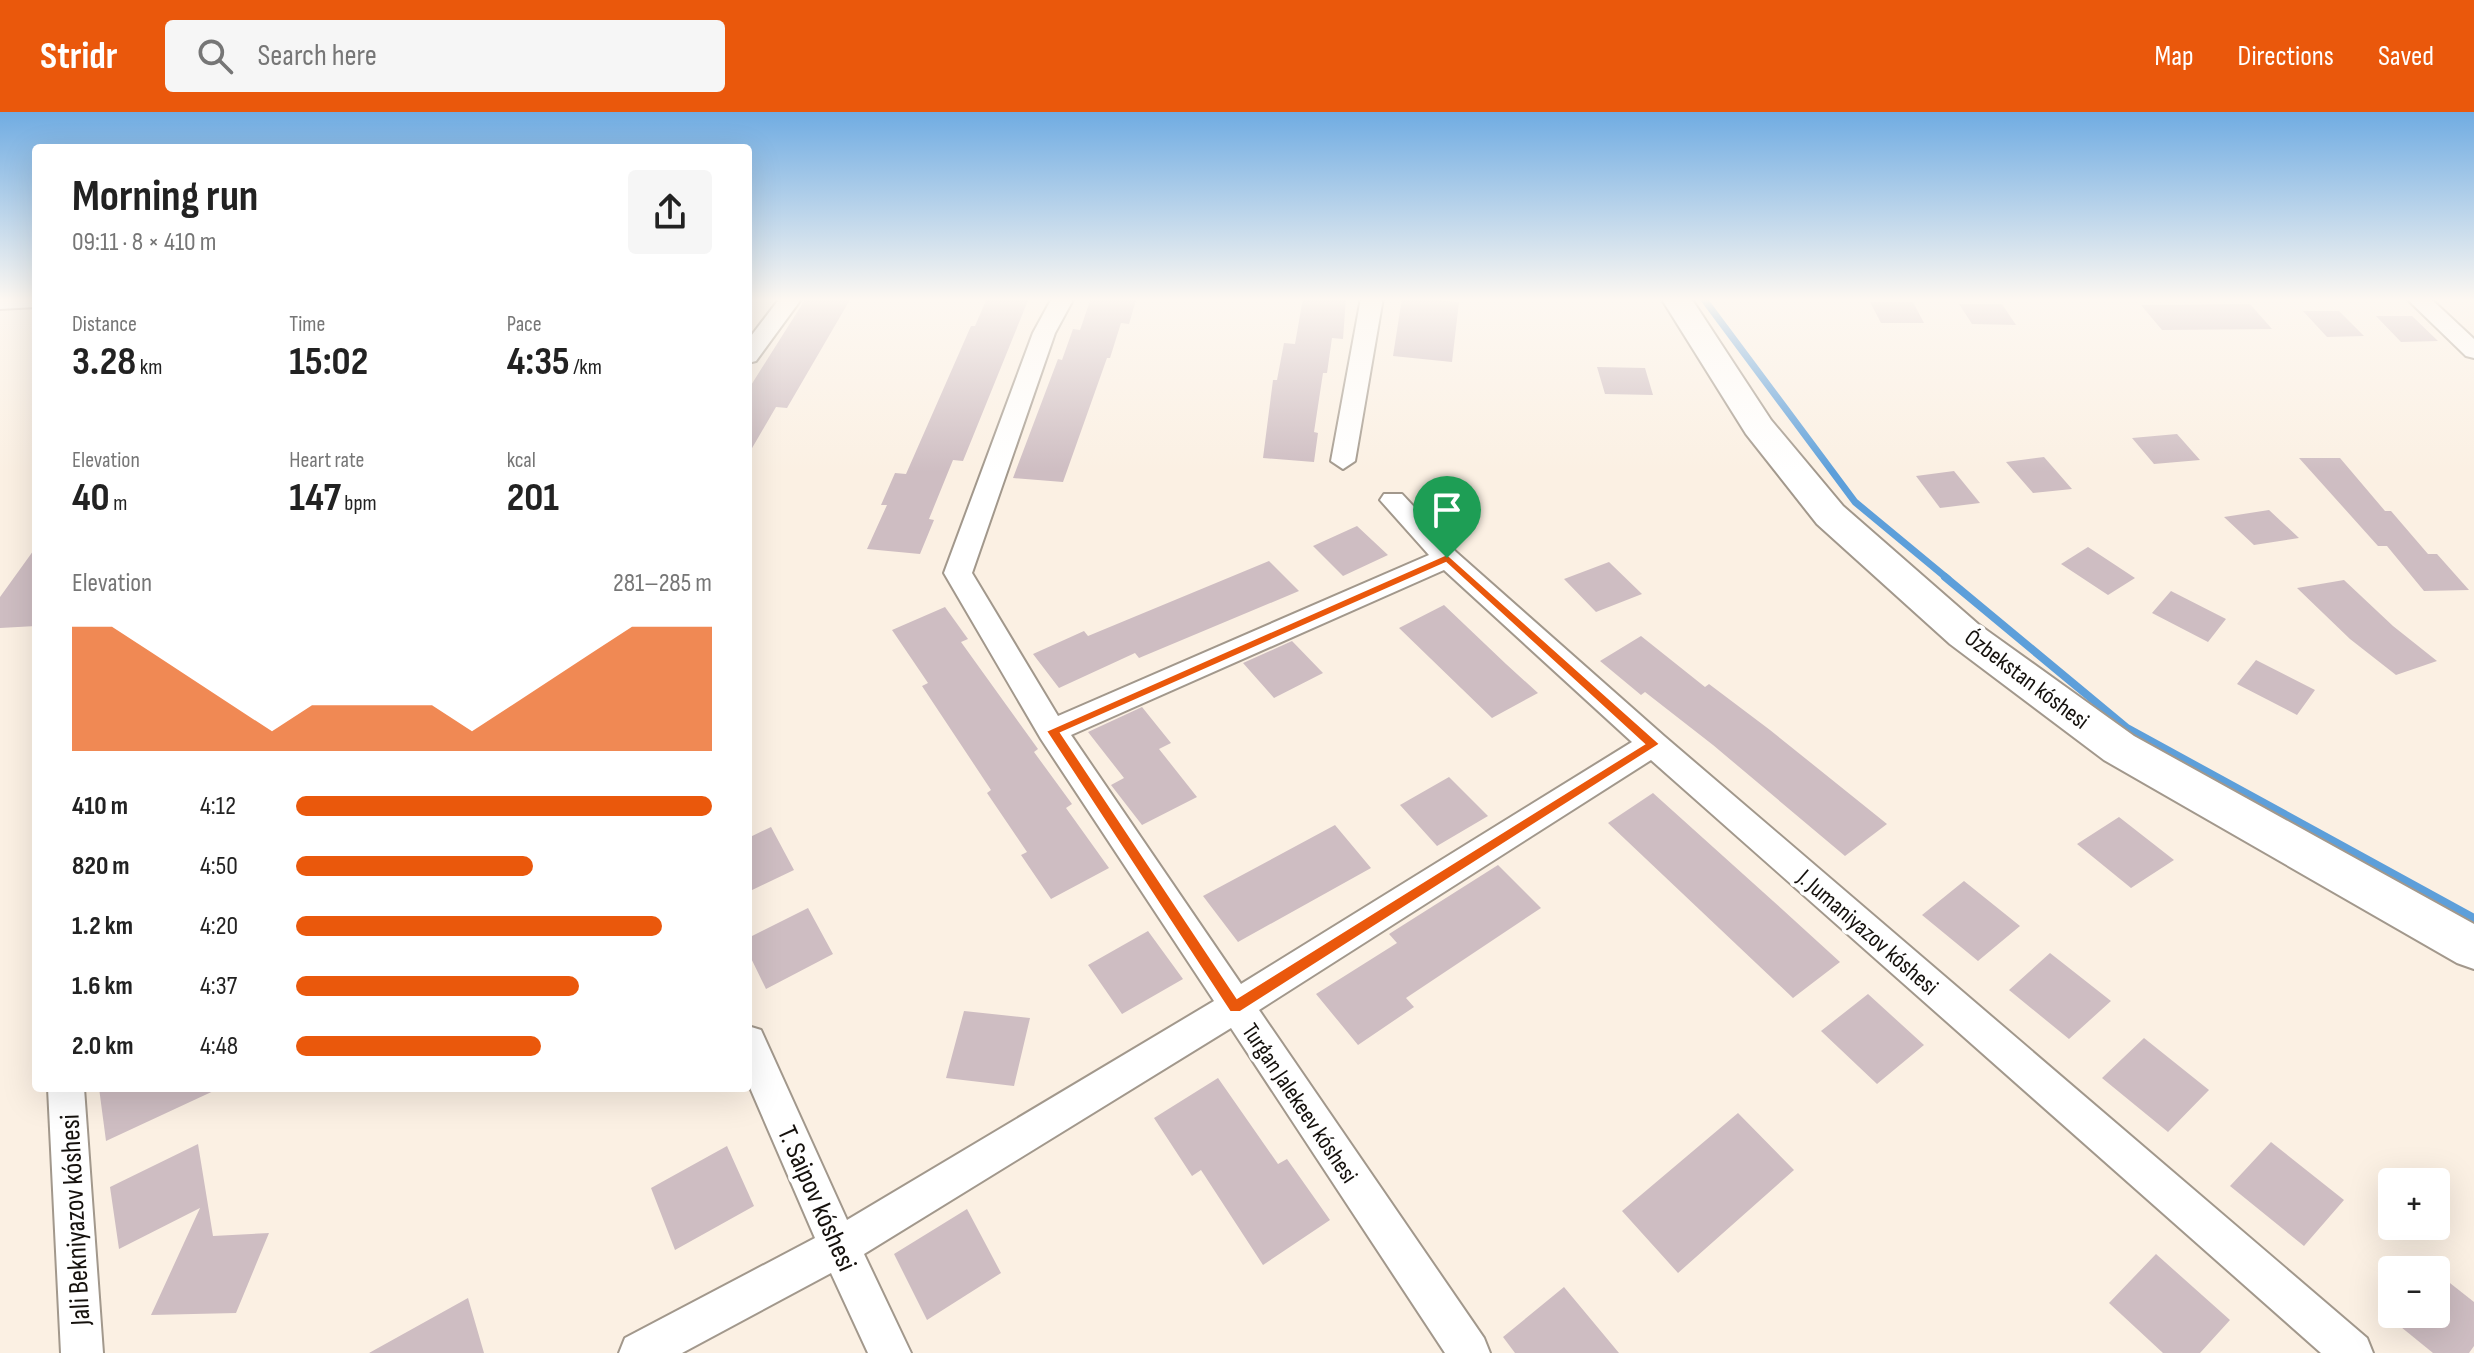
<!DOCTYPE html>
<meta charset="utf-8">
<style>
:root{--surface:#fff;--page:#f6f6f6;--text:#222;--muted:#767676;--accent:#ea580c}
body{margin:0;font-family:"Sofia Sans Condensed",sans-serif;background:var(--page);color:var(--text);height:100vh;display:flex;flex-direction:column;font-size:30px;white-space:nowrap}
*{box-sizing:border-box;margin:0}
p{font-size:26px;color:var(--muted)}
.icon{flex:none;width:44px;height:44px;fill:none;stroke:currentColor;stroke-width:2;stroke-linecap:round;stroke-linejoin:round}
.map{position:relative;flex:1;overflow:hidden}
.side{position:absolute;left:32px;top:32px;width:720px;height:948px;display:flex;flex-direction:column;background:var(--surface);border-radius:8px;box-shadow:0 8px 32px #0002}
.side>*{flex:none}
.fabs{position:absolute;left:2378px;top:1056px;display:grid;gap:16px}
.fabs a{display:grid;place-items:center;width:72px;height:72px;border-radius:8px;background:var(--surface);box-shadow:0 8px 32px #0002;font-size:40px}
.pin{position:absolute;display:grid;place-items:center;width:68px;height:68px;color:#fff;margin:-82px -34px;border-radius:50% 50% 50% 0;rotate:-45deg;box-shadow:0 0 8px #0007}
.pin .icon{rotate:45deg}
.round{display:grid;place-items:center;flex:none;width:84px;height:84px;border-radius:8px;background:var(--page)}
.summary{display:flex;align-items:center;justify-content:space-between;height:136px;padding:0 40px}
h1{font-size:44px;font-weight:700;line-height:60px}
.metrics{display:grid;grid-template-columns:repeat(3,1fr);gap:12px;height:136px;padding:8px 40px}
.metrics div{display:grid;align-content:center}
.metrics b{font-size:40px;font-weight:700}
.metrics small{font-size:22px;font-weight:400}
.metrics p{font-size:22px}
.chart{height:224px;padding:16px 40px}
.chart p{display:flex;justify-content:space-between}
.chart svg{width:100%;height:144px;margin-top:8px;fill:var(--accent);opacity:.7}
ul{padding:0 40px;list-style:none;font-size:26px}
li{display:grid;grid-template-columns:128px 96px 1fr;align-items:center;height:60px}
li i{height:20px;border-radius:10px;background:var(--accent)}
header{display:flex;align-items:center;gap:48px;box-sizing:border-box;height:112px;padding:0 40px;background:var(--accent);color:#fff}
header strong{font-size:38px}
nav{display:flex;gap:44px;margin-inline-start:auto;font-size:28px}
.search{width:560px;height:72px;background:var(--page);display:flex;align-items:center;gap:20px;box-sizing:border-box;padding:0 28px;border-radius:8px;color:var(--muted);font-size:30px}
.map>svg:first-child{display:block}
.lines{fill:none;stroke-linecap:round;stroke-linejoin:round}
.stream-far1{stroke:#5d9fda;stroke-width:7}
.stream{stroke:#5d9fda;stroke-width:8}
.building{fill:#cebdc2}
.street-casing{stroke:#a2988c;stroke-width:4}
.secondary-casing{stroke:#a2988c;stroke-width:4}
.street{fill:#fff;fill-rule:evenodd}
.secondary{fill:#fff;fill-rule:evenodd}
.route{fill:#ea580c;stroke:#fff;stroke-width:2;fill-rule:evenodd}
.labels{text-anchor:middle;stroke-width:8;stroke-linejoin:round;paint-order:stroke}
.street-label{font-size:24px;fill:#15110d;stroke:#fff}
.near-street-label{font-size:28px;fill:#15110d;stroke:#fff}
</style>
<header>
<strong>Stridr</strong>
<div class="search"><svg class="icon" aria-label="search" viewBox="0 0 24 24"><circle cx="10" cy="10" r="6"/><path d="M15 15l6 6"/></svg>Search here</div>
<nav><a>Map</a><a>Directions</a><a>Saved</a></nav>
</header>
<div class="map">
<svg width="2474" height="1241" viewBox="0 0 2474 1241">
<rect width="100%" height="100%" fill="#fbf0e3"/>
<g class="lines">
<path class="stream-far1" d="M1703 186 1855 390 1948 467"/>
<path class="stream" d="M1945 465 2127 616 2474 806"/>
</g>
<path class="building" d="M806 186H851L787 296 776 295 748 343V278Z
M987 186H1029L963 349 953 348 929 407 934 408 920 442 867 437 887 393H881L895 361 906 362 971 214H975Z
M1091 186 1136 188 1129 212 1121 211 1110 246H1107L1063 370 1013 366 1058 247 1062 248 1073 217 1080 218Z
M1303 186H1346L1343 227 1332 226 1327 261H1323L1314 320 1318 321 1314 350 1263 346 1273 268H1277L1284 231 1295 232Z
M1402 186 1459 190 1452 250 1393 244Z
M1870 190H1913L1924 211H1881Z
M1959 192H2002L2016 213 1972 212Z
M2250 192 2272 217 2162 218 2141 193Z
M2303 199H2339L2364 224 2327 225Z
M2376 204H2412L2438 229 2401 230Z
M1597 255 1645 256 1653 283 1605 282Z
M2177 322 2200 348 2154 352 2132 326Z
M2044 345 2072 377 2033 381 2006 350Z
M2299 346H2340L2385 399H2391L2428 442H2437L2469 478 2424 479 2387 434H2378Z
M1954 359 1980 391 1940 396 1916 364Z
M2269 398 2299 426 2254 433 2224 405Z
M1357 414 1388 443 1343 464 1313 434Z
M36 435V514L0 516V485Z
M2088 435 2135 466 2108 483 2061 452Z
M1269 449 1299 479 1139 546 1135 541 1059 576 1033 542 1084 519 1088 524Z
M1609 450 1642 482 1596 500 1564 467Z
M2344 468 2393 514 2437 549 2396 563 2350 527 2297 476Z
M2171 479 2226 507 2208 530 2152 501Z
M1444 493 1506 552 1538 581 1492 606 1399 516Z
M945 495 968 527 961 530 1038 637 1034 640 1072 692 1066 696 1109 756 1051 787 1021 743 1027 740 987 681 991 678 922 574 928 571 892 518Z
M1641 524 1705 575 1709 572 1770 618 1887 712 1845 744 1713 633 1645 580 1641 583 1600 549Z
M1292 529 1323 561 1274 586 1243 551Z
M2256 548 2315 578 2297 603 2237 572Z
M1142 595 1171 631 1159 637 1197 685 1142 713 1111 673 1124 666 1088 620Z
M1449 665 1488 704 1437 734 1400 693Z
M1653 681 1773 789 1840 850 1793 886 1608 711Z
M2119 705 2174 748 2131 776 2077 732Z
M1335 713 1371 756 1238 830 1203 784Z
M771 715 794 758 748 780V726Z
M1498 753 1541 796 1406 886 1414 895 1358 933 1316 882 1397 831 1389 822Z
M1964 769 2020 814 1978 849 1922 803Z
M808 796 833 842 766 877 748 840V826Z
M1148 819 1183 867 1122 902 1088 853Z
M2050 841 2111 889 2069 927 2009 878Z
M1868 882 1924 933 1877 972 1821 919Z
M964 899 1030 906 1014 974 946 966Z
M2144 926 2209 978 2168 1020 2102 966Z
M1218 966 1278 1052 1287 1047 1330 1108 1263 1153 1201 1058 1192 1064 1154 1006Z
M99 976H220L106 1029Z
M1738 1001 1794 1058 1678 1161 1622 1099Z
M2271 1030 2344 1088 2304 1134 2230 1074Z
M198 1032 213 1124 269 1121 236 1201 151 1203 200 1096 119 1137 110 1075Z
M727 1034 754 1094 675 1138 651 1076Z
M967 1097 1001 1161 927 1208 894 1142Z
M2156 1142 2230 1208 2200 1241H2163L2109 1191Z
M2436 1160 2474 1190V1234L2469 1241H2433L2385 1202H2436Z
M1564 1175 1619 1241H1515L1503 1225Z
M468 1186 484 1241H369Z"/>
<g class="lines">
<g class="street-casing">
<path id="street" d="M0 186H36V195L0 197Z
M780 186H802L756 249 748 251V228Z
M1052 186H1074L1055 221 972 461 1058 604 1429 443 1380 388 1384 382H1402L1456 440 1664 624 2367 1226 2373 1241H2321L1651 648 1259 898 1484 1226 1490 1241H1445L1231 916 864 1142 911 1241H868L831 1161 682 1241H619L625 1226 815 1126 748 971V914L761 918 847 1108 1214 889 1041 627 944 461 1033 221ZM1444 458 1632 630 1241 872 1071 623Z
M1361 186H1383L1355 349 1343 357 1331 349Z
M2406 186H2430L2474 227V246L2466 244Z
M48 976H84L103 1241H61Z"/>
</g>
<g class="secondary-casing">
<path id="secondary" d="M1661 186H1691L1771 308 1843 394 1978 512 2134 624 2474 812V857L2457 851 2104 648 1950 532 1817 412 1746 322Z"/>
</g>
<use href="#street" class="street"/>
<use href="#secondary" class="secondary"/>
</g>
<linearGradient id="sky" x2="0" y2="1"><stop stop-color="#70ace2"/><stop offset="0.52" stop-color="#fdf8f2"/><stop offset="1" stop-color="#fdf8f2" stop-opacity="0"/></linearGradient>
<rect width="2474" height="360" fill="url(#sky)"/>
<path class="route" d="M1447 442 1660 632 1240 900H1230L1046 619ZM1446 451 1644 632 1237 886 1061 621Z"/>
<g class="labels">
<g class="street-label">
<text transform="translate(2027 567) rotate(37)" y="8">Ózbekstan kóshesi</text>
<text transform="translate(1868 820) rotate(41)" y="8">J. Jumaniyazov kóshesi</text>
<text transform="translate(1300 991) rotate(56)" y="8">Turǵan Jalekeev kóshesi</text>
</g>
<g class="near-street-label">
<text transform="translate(818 1086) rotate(66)" y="10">T. Saipov kóshesi</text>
<text transform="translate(74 1108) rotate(-93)" y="10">Jali Bekniyazov kóshesi</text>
</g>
</g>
</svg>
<div class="fabs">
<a>+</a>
<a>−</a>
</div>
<div class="pin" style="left:1447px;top:446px;background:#1e9e55"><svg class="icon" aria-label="arrive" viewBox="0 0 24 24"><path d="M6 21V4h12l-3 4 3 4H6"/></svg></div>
<section class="side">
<div class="summary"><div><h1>Morning run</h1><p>09:11 · 8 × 410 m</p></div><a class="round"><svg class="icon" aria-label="share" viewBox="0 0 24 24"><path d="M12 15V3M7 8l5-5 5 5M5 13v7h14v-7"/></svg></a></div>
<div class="metrics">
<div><p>Distance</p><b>3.28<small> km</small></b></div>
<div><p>Time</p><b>15:02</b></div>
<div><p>Pace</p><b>4:35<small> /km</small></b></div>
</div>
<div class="metrics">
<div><p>Elevation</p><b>40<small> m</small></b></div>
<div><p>Heart rate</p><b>147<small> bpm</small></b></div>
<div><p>kcal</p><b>201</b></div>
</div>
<div class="chart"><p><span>Elevation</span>281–285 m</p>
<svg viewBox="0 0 160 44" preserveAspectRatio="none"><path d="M0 44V6L10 6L20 14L30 22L40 30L50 38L60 30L70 30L80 30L90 30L100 38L110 30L120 22L130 14L140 6L150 6L160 6V44z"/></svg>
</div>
<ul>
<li><b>410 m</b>4:12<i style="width:100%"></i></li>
<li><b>820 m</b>4:50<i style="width:57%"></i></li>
<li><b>1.2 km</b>4:20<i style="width:88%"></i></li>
<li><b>1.6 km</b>4:37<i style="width:68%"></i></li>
<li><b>2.0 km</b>4:48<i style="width:59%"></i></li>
</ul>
</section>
</div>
